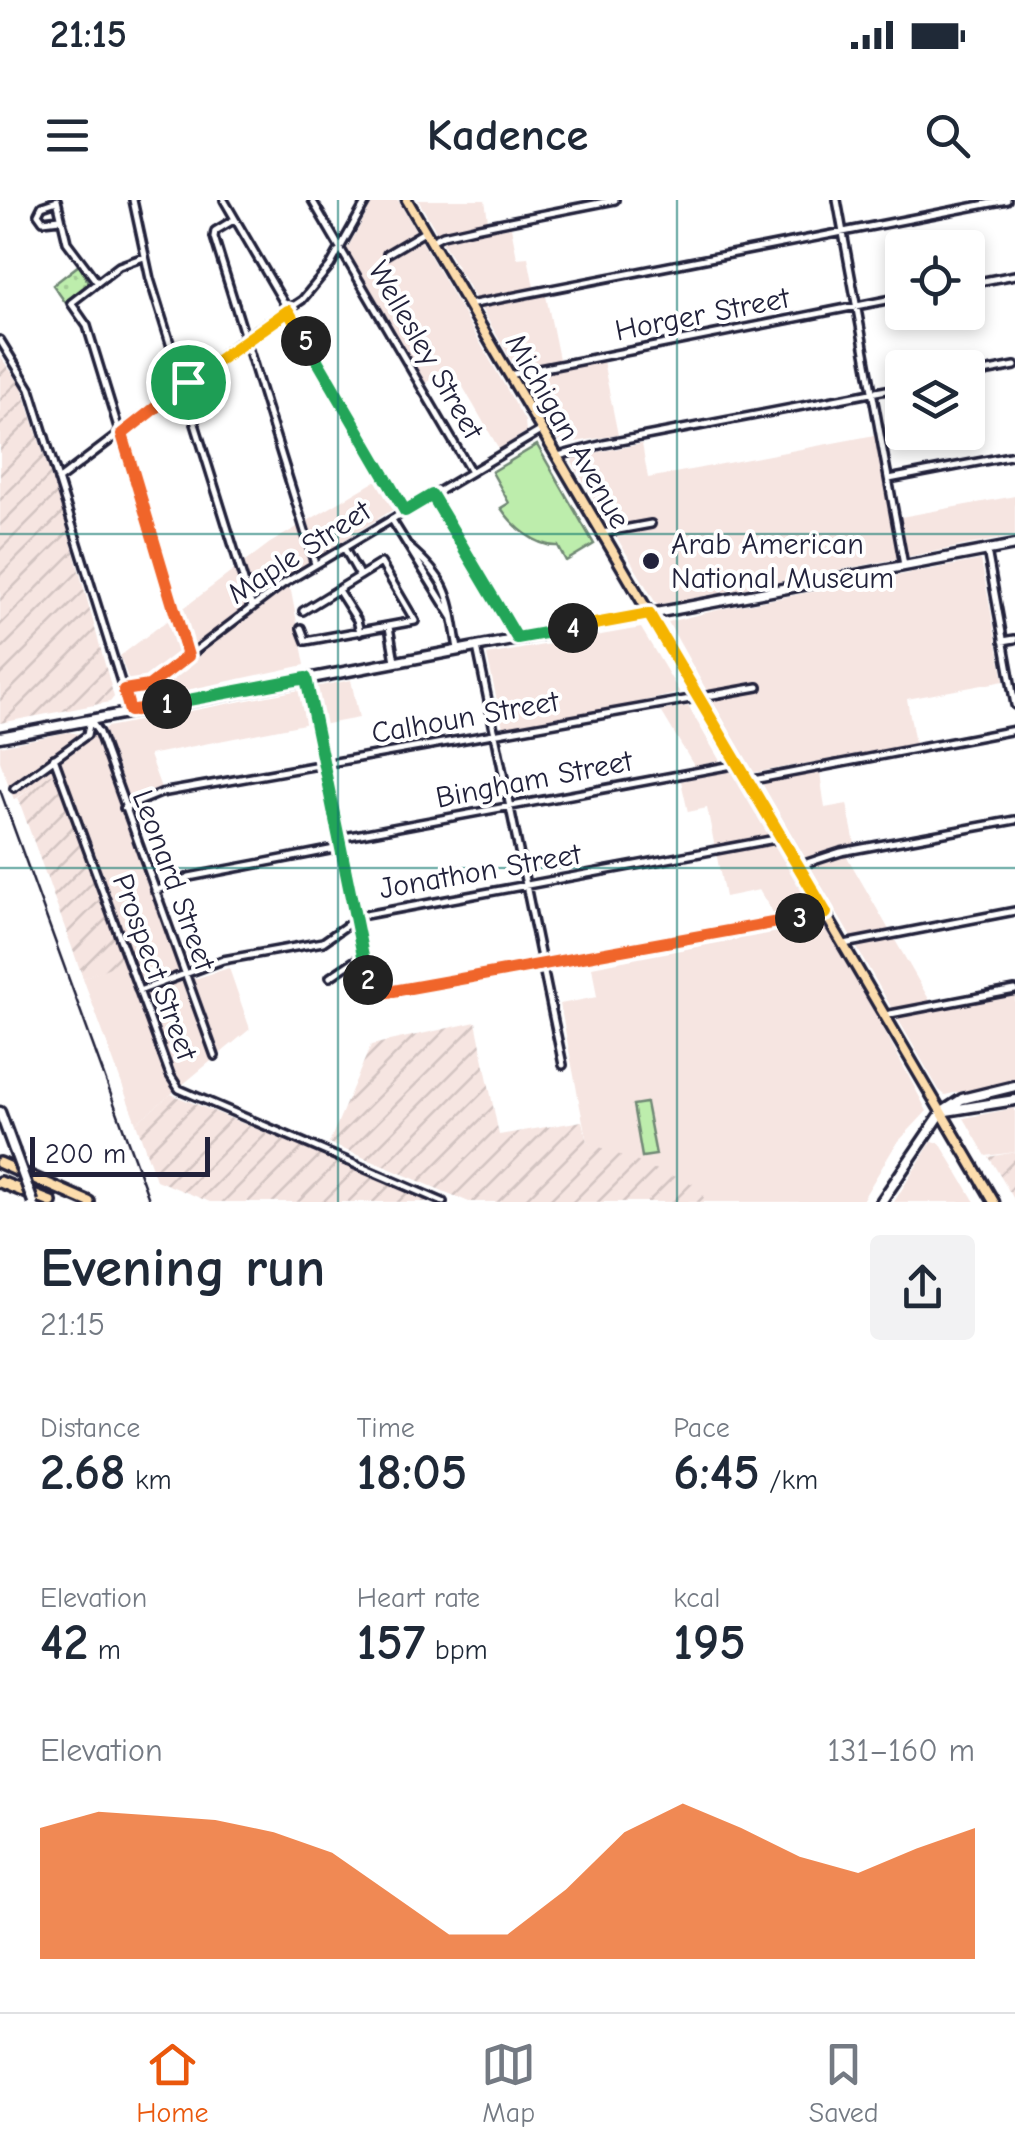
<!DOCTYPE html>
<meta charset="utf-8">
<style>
:root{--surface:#fff;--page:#f2f2f3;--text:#1f2937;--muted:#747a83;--line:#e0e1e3;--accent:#ea580c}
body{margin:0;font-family:"Comic Neue",sans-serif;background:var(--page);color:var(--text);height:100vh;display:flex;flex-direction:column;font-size:38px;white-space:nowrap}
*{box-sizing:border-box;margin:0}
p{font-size:32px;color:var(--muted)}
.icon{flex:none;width:55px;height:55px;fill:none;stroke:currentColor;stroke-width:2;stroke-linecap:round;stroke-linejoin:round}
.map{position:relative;height:1002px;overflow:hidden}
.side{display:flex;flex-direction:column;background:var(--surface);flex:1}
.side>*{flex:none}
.fabs{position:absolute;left:885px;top:30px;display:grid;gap:20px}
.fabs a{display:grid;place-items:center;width:100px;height:100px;border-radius:10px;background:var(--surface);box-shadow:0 5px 15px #0003;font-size:50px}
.scale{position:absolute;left:30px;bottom:25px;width:180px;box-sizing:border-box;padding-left:10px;border:5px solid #22223b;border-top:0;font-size:28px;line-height:35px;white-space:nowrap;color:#22223b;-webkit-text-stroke:8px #fff;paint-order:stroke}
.pin{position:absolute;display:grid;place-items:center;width:85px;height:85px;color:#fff;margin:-42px;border:5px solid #fff;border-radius:50%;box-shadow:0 2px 10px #0007}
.km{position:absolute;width:50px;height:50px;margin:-25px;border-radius:50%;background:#222;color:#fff;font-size:28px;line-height:50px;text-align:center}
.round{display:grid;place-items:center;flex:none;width:105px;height:105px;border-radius:10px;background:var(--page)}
.overview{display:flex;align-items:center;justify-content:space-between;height:170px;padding:0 40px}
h1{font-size:55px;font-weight:700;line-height:75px}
.figures{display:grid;grid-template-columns:repeat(3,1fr);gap:15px;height:170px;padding:10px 40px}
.figures div{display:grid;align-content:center}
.figures b{font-size:50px;font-weight:700}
.figures small{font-size:28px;font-weight:400}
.figures p{font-size:28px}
.chart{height:280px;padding:20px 40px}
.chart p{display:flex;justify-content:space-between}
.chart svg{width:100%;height:180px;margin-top:10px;fill:var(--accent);opacity:.7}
.status{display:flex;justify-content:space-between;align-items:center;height:70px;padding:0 50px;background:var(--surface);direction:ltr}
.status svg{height:28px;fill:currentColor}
header{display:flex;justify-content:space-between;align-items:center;height:130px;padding:0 40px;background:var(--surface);font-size:45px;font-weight:700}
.menu{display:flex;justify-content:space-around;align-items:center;height:140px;border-top:2px solid var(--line);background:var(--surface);font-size:28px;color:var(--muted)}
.menu a{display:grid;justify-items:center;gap:5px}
.menu .active{color:var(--accent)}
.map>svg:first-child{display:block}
.built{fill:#f6e5e1}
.industrial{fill:url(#industrial-furrows)}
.grass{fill:url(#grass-dots);stroke:#708874;stroke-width:2.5}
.park{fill:#bdedac;stroke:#708874;stroke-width:2.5}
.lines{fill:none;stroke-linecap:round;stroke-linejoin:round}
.street-casing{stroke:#22223b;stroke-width:12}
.secondary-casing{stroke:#22223b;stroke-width:15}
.primary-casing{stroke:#22223b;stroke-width:15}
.highway-casing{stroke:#22223b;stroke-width:16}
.street{stroke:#fff;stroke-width:5}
.secondary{stroke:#fff;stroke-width:8}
.primary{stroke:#fcdcac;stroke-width:8}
.highway{stroke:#fcdcac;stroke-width:9}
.rail{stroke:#22223b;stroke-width:2.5}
.secondary-bridge-casing{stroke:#22223b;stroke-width:15;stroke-linecap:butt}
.secondary-bridge{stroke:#fff;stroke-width:8}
.split-1-casing{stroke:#fff;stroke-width:20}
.split-2-casing{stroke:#fff;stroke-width:20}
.split-3-casing{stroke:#fff;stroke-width:20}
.split-4-casing{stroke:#fff;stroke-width:20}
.split-5-casing{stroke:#fff;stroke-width:20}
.split-6-casing{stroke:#fff;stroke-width:20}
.split-1{stroke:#f0652b;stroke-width:12}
.split-2{stroke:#22a559;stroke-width:12}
.split-3{stroke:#f0652b;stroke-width:12}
.split-4{stroke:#f5b400;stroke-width:12}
.split-5{stroke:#22a559;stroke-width:12}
.split-6{stroke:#f5b400;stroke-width:12}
.grid{fill:none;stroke:#0f766e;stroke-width:2.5;stroke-opacity:0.55}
.poi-dot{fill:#22223b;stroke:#fff;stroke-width:4}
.labels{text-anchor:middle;stroke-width:8;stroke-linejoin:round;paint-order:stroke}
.street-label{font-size:30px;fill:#22223b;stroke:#fff}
.poi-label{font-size:30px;fill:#22223b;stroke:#fff;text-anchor:start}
</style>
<div class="status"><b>21:15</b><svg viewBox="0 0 49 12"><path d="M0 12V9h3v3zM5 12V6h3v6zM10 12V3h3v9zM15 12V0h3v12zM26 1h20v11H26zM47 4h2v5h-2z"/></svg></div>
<header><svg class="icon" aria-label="menu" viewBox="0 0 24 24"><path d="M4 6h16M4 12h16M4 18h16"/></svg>Kadence<svg class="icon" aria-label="search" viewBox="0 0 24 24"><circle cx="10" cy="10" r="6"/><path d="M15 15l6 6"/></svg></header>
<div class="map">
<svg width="1015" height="1002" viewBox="0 0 1015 1002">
<defs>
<pattern id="industrial-furrows" width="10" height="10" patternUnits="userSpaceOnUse" patternTransform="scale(2.5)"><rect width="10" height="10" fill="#f6e5e1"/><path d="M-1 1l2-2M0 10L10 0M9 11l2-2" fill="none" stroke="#d3c4c2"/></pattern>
<pattern id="grass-dots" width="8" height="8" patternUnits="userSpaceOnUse" patternTransform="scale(2.5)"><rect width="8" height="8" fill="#bdedac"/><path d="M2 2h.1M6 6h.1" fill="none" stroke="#a2cb95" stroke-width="1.8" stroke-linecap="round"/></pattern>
</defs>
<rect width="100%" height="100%" fill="#fff"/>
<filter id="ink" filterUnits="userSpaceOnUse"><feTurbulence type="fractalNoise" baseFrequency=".01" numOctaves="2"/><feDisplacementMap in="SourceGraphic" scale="20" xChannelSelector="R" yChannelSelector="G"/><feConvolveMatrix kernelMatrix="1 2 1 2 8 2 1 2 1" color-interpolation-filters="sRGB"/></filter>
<g filter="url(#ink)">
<path class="built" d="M374 0H398L525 221 526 232 499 249 452 168 425 183 353 61 347 49Z
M418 0H485L488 20 499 29 511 27 517 58 528 57 534 87 544 86 559 159 601 151 618 235 563 244 557 239Z
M875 235 890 319 1015 296V336L657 405 572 262 575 256 642 244 648 278Z
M379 279 397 307 281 380 291 391 305 465 164 495 135 497 120 456 270 343Z
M981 360 1004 481 907 499 915 544 753 573 668 422 726 408Z
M641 428 680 493 504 532 487 455Z
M351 480 359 518 321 525 309 523 149 555 161 588 129 601 194 779 229 768 250 829 136 923 83 778 124 760 55 572 14 600 0 561V546L68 532 93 536 107 527Z
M688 506 720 561 694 566 661 511Z
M732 570 871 805 927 911 896 944 861 1002H705L587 942 560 804 597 797 592 767 783 730 759 690 725 697 707 608 688 612 681 581Z
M820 573 825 608 847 604 855 644 842 648 930 801 1015 784V880L945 895 939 890 763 585 764 582Z
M1015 908V952L986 956 964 918Z
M932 941 940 943 975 1002H894Z"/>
<path class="industrial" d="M0 156 22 187 65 320 114 497 110 502 0 523Z
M55 571 125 761 83 778 18 598Z
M476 822 499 935 582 921 587 942 701 987 705 1002H469L329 943 371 845Z
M171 894 435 1002H210L156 980 136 923Z
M1015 952V1001L989 957Z"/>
<path class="grass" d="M79 65 89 84 65 102 53 85Z"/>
<path class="park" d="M537 245 594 344 566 361 558 346C536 347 513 326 501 308L509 303 492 272Z
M646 903 656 955 642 957 633 905Z"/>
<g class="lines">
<g class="street-casing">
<path id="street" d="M57 0 67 42 97 82
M133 0 150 79 252 407
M224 0 405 311
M312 0 471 272
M837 0 904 365
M57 1 42 6 38 14 43 21 60 19
M235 19 215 31 214 37 315 364
M431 41 443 35 474 28 615 0
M387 54 426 31
M144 57 119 66 71 103 87 126 188 456
M968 84 1015 75
M469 105 1007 0
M0 140 30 189 130 511
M509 175 902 97
M968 175 1015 166
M558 256 604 244 902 187
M889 279 1015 255
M58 280 245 138 302 100 330 66 367 0
M431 295 517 439
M392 320 452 417
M602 333 651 324
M409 347C451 383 449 398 458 449
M344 348 360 376
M987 350 1015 505
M338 390 357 420 360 432
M389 427 395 461
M301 428 306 441 415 421 381 363 303 411
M1003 441 1015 439
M477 447 563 865
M306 478 371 795 825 713
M124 490 149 486 283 384 542 230
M90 520 99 533 215 856
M54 558 170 875 179 889 443 1002
M748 581 1015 530
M14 588 87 535 90 520
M124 608 161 593 758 487
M339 638 738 564
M798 666 841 652 1015 620
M155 691 189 677 340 648
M844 744 1015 711
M330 777 363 755
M139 791 223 760 323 742 360 716 781 638
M885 815 1015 790"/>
</g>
<g class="secondary-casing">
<path id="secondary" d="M0 537 1015 345
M946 911 1015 900
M0 912 14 950
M881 1002 942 912 962 899 1015 886"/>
</g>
<g class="primary-casing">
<path id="primary" d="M407 0 994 1002"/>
</g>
<g class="highway-casing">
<path id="highway" d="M0 963 89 1002
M0 982 51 1002"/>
</g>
<use href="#street" class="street"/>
<use href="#secondary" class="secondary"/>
<use href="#primary" class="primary"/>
<use href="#highway" class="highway"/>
<path class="rail" d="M0 590 150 1002"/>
<g class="secondary-bridge-casing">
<path id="secondary-bridge" d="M14 950 33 1002"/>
</g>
<use href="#secondary-bridge" class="secondary-bridge"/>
</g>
</g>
<g class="lines" filter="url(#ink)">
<g class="split-1-casing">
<path id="split-1" d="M167 504 130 511 124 490 149 486 188 456 122 234 188 182"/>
</g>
<g class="split-2-casing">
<path id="split-2" d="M167 504 306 478 368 780"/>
</g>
<g class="split-3-casing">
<path id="split-3" d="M368 780 371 795 800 718"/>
</g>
<g class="split-4-casing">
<path id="split-4" d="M573 428 649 414 826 713 800 718"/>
</g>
<g class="split-5-casing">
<path id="split-5" d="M306 141 405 311 432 295 517 438 573 428"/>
</g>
<g class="split-6-casing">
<path id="split-6" d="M188 182 288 111 306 141"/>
</g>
<use href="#split-1" class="split-1"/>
<use href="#split-2" class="split-2"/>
<use href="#split-3" class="split-3"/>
<use href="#split-4" class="split-4"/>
<use href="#split-5" class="split-5"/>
<use href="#split-6" class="split-6"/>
</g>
<path class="grid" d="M338 0V1002M677 0V1002M0 334H1015M0 668H1015"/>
<circle class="poi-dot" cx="651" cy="361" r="10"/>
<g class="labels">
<g class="street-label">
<text transform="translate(702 114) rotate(-11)" y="10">Horger Street</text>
<text transform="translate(426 150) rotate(60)" y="10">Wellesley Street</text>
<text transform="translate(568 231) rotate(60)" y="10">Michigan Avenue</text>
<text transform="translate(299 352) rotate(-33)" y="10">Maple Street</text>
<text transform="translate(465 517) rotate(-10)" y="10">Calhoun Street</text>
<text transform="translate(534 579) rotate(-11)" y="10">Bingham Street</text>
<text transform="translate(480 671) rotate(-10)" y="10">Jonathon Street</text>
<text transform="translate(174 680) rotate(70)" y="10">Leonard Street</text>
<text transform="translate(155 767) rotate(70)" y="10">Prospect Street</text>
</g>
<g class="poi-label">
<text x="671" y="354">Arab American<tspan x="671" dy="34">National Museum</tspan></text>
</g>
</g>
</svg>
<div class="fabs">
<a><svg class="icon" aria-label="locate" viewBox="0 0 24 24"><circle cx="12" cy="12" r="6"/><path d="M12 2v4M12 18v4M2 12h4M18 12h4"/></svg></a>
<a><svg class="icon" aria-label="layers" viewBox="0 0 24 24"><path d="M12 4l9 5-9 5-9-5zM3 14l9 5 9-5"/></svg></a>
</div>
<div class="scale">200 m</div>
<div class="pin" style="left:188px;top:182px;background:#1e9e55"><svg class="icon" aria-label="arrive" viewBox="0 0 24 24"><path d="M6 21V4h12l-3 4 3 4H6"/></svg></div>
<b class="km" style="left:167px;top:504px">1</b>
<b class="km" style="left:368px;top:780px">2</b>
<b class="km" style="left:800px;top:718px">3</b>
<b class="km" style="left:573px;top:428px">4</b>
<b class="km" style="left:306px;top:141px">5</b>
</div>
<section class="side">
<div class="overview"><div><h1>Evening run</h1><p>21:15</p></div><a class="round"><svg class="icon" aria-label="share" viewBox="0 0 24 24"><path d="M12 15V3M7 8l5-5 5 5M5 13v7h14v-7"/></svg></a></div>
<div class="figures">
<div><p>Distance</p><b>2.68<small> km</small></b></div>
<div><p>Time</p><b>18:05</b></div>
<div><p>Pace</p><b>6:45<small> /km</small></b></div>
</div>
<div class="figures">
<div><p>Elevation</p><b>42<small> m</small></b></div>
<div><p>Heart rate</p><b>157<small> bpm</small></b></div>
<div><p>kcal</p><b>195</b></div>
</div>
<div class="chart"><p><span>Elevation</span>131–160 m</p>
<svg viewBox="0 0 160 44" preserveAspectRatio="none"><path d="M0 44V12L10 8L20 9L30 10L40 13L50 18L60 28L70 38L80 38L90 27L100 13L110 6L120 12L130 19L140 23L150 17L160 12V44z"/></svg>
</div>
</section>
<nav class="menu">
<a class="active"><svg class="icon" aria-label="home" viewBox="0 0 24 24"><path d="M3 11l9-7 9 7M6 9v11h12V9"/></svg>Home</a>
<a><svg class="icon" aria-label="map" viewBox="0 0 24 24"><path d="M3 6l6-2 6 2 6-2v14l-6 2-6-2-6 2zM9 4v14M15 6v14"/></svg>Map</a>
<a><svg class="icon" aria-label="saved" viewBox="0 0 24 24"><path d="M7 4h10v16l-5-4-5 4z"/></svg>Saved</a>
</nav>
